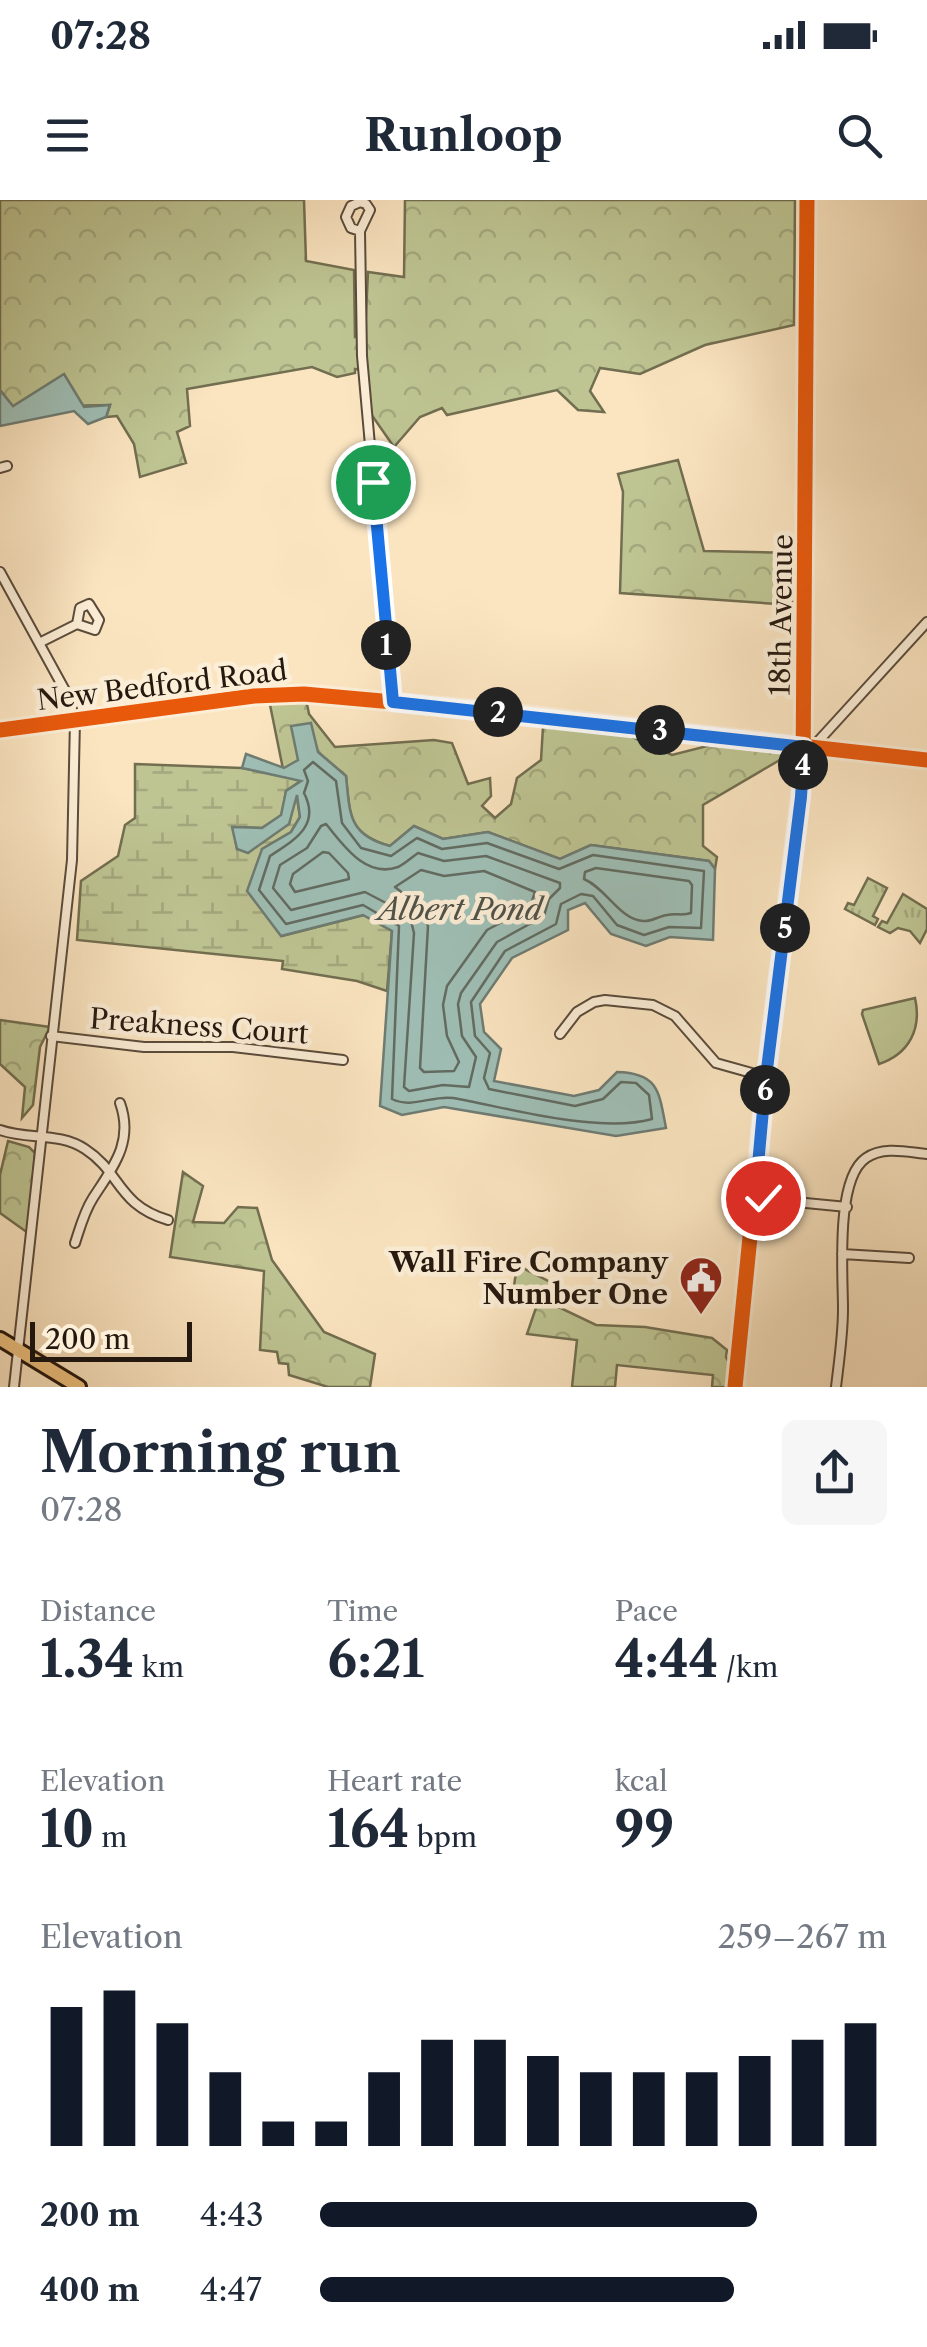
<!DOCTYPE html>
<meta charset="utf-8">
<style>
:root{--surface:#fff;--page:#f6f6f7;--text:#1f2937;--muted:#747a83;--accent:#111827}
body{margin:0;font-family:"Libre Caslon Text",serif;background:var(--page);color:var(--text);height:100vh;display:flex;flex-direction:column;font-size:38px;white-space:nowrap}
*{box-sizing:border-box;margin:0}
p{font-size:32px;color:var(--muted)}
.icon{flex:none;width:55px;height:55px;fill:none;stroke:currentColor;stroke-width:2;stroke-linecap:round;stroke-linejoin:round}
.map{position:relative;height:1187px;overflow:hidden}
.sheet{display:flex;flex-direction:column;background:var(--surface);flex:1}
.sheet>*{flex:none}
.scale{position:absolute;left:30px;bottom:25px;width:162px;box-sizing:border-box;padding-left:10px;border:5px solid #25180e;border-top:0;font-size:28px;line-height:35px;white-space:nowrap;color:#25180e;-webkit-text-stroke:8px #fceed7;paint-order:stroke}
.pin{position:absolute;display:grid;place-items:center;width:85px;height:85px;color:#fff;margin:-42px;border:5px solid #fff;border-radius:50%;box-shadow:0 2px 10px #0007}
.km{position:absolute;width:50px;height:50px;margin:-25px;border-radius:50%;background:#222;color:#fff;font-size:28px;line-height:50px;text-align:center}
.round{display:grid;place-items:center;flex:none;width:105px;height:105px;border-radius:15px;background:var(--page)}
.headline{display:flex;align-items:center;justify-content:space-between;height:170px;padding:0 40px}
h1{font-size:55px;font-weight:800;line-height:75px}
.figures{display:grid;grid-template-columns:repeat(3,1fr);gap:15px;height:170px;padding:10px 40px}
.figures div{display:grid;align-content:center}
.figures b{font-size:50px;font-weight:800}
.figures small{font-size:28px;font-weight:400}
.figures p{font-size:28px}
.chart{height:280px;padding:20px 40px}
.chart p{display:flex;justify-content:space-between}
.chart svg{width:100%;height:180px;margin-top:10px;stroke:var(--accent);stroke-width:6}
ul{padding:0 40px;list-style:none;font-size:32px}
li{display:grid;grid-template-columns:160px 120px 1fr;align-items:center;height:75px}
li i{height:25px;border-radius:12px;background:var(--accent)}
.status{display:flex;justify-content:space-between;align-items:center;height:70px;padding:0 50px;background:var(--surface);direction:ltr}
.status svg{height:28px;fill:currentColor}
header{display:flex;justify-content:space-between;align-items:center;height:130px;padding:0 40px;background:var(--surface);font-size:45px;font-weight:800}
.map>svg:first-child{display:block}
.grass{fill:url(#grass-tufts);stroke:#726e50;stroke-width:2.5}
.forest{fill:url(#forest-crowns);stroke:#726e50;stroke-width:2.5}
.wetland{fill:url(#wetland-marsh);stroke:#726e50;stroke-width:2.5}
.pitch{fill:#bec593;stroke:#726e50;stroke-width:2.5}
.water{fill:#9fbfb6;stroke:#6e7c73;stroke-width:2.5}
.lines{fill:none;stroke-linecap:round;stroke-linejoin:round}
.shore{stroke:#626c62;stroke-width:2.5}
.minor-casing{stroke:#5a4b3b;stroke-width:12}
.highway-casing{stroke:#25180e;stroke-width:18}
.minor{stroke:#fceed7;stroke-width:8}
.highway{stroke:#eec280;stroke-width:12}
.cycleway-casing{stroke:#fceed7;stroke-width:21}
.cycleway{stroke:#e8590c;stroke-width:15}
.route-casing{stroke:#fff;stroke-width:20}
.route{stroke:#1a73e8;stroke-width:12}
.labels{text-anchor:middle;stroke-width:9;stroke-linejoin:round;paint-order:stroke}
.street-label{font-size:28px;fill:#25180e;stroke:#fceed7}
.poi-label{font-size:28px;font-weight:bold;fill:#25180e;stroke:#fceed7;text-anchor:end}
.water-label{font-size:30px;font-style:italic;fill:#505249;stroke:#fceed7}
</style>
<div class="status"><b>07:28</b><svg viewBox="0 0 49 12"><path d="M0 12V9h3v3zM5 12V6h3v6zM10 12V3h3v9zM15 12V0h3v12zM26 1h20v11H26zM47 4h2v5h-2z"/></svg></div>
<header><svg class="icon" aria-label="menu" viewBox="0 0 24 24"><path d="M4 6h16M4 12h16M4 18h16"/></svg>Runloop<svg class="icon" aria-label="search" viewBox="0 0 24 24"><circle cx="10" cy="10" r="6"/><path d="M15 15l6 6"/></svg></header>
<div class="map">
<svg width="927" height="1187" viewBox="0 0 927 1187">
<defs>
<pattern id="grass-tufts" width="24" height="20" patternUnits="userSpaceOnUse" patternTransform="scale(2.5)"><rect width="24" height="20" fill="#bec593"/><path d="M3 7l-1-3M5 7V3M7 7l1-3M15 17l-1-3M17 17v-4M19 17l1-3" fill="none" stroke="#a3a87e"/></pattern>
<pattern id="forest-crowns" width="20" height="18" patternUnits="userSpaceOnUse" patternTransform="scale(2.5)"><rect width="20" height="18" fill="#bec593"/><path d="M2 6a3 3 0 1 1 6 0M12 15a3 3 0 1 1 6 0" fill="none" stroke="#a3a87e"/></pattern>
<pattern id="wetland-marsh" width="20" height="14" patternUnits="userSpaceOnUse" patternTransform="scale(2.5)"><rect width="20" height="14" fill="#bec593"/><path d="M1 5h8M5 5V1M11 12h8M15 12V8" fill="none" stroke="#a3a87e"/></pattern>
</defs>
<rect width="100%" height="100%" fill="#fbe5c1"/>
<filter id="stains"><feTurbulence type="fractalNoise" baseFrequency=".002" numOctaves="4"/><feColorMatrix values="0 0 0 0 .2 0 0 0 0 .09 0 0 0 0 .02 0 0 0 .5 -.17"/></filter>
<radialGradient id="worn" r=".72"><stop offset=".6" stop-color="#630" stop-opacity="0"/><stop offset="1" stop-color="#630" stop-opacity=".3"/></radialGradient>
<path class="grass" d="M868 678 887 688 873 716 878 719 875 725 845 709 848 703 854 705Z
M903 694 927 709V729L920 743 910 731 898 728 890 733 878 727 882 721 887 723Z"/>
<path class="forest" d="M0 0H304L306 61 354 70 355 137 365 135 368 72 404 77 405 0H795L794 125 705 145 640 174 600 168 590 191 604 212 578 210 557 190 447 215 442 208 420 217 394 247 371 214 367 171 355 169V173L337 177 312 167 187 189 190 226 177 232 186 263 140 277 134 244 117 216 106 217 110 205 12 207 0 190Z
M678 260 704 351 793 353 792 405 620 393 623 292 618 274Z
M304 489 309 514 335 547 434 540 452 543 468 584 490 578 491 596 482 606 495 618 511 604 517 578 541 560 543 527 628 535 672 555 723 542 790 554 703 605V646L717 657 715 669 709 661 591 645 560 659 488 632 443 639 414 626 390 646C348 634 350 615 346 576L318 552 283 569 267 490Z
M0 820 50 827 40 847 33 905 22 918 25 887 0 864Z
M8 941 29 947 35 953 28 1033 0 1013V975Z
M183 972 203 986 193 1022 224 1023 238 1007 257 1008 272 1060 324 1132 375 1154 370 1187H328L289 1175 288 1164 279 1163 277 1152 260 1150 264 1071 170 1057Z
M517 1065 554 1084 552 1104 596 1125 645 1127 712 1138 727 1150 726 1157 733 1170 730 1187H712L713 1175 617 1165 615 1187H572L577 1140 527 1134 539 1099 514 1086Z"/>
<path class="wetland" d="M135 564 242 568 302 580 286 591 282 615 262 628 233 627 237 649 289 624 296 592 300 617 291 632 262 649 282 736 364 715 392 731 387 791 357 781 282 769 283 761 77 740 81 681 118 656 125 625 135 618Z"/>
<path class="pitch" d="M915 798C922 829 909 854 879 864L862 814 863 810Z"/>
<path class="water" d="M64 174 84 207 110 205 106 217 88 224 74 211 0 226V190L13 206Z
M311 523 318 552 346 576C350 614 348 635 390 646L414 626 443 639 488 632 560 659 591 645 709 661 715 669 713 740 670 737 646 746 611 734 585 703 568 710V730L512 758 480 804 484 832 501 849 494 881 574 896 599 890 617 872C659 873 659 892 666 928L616 936 444 907 402 915 380 906 392 731 363 715 281 736 247 691 262 649 291 632 300 617 297 595 289 624 248 653 237 649 232 627 262 628 281 615 286 591 301 581 242 568 246 554 284 568 298 560 291 526Z"/>
<g class="lines">
<path class="shore" d="M313 562 336 581 342 623 361 648 391 656 417 638 442 649 487 643 559 669 593 655 704 671 701 728 669 727 644 735 617 725 593 696 581 694 561 704 556 724 505 751 471 802 475 836 490 853 484 878 489 889 575 906 603 899 621 882 636 883 649 895 652 919C599 934 509 908 453 898 432 895 412 909 392 899L399 726 363 705 286 724 259 690 270 656C294 640 321 626 304 593L308 581 304 570Z
M326 624C342 643 365 679 398 667 405 664 412 657 418 653L444 661 486 656 560 683V688L549 699 544 716 497 742 461 793 458 804 462 836 476 857 469 887 443 885 409 891 404 887 414 733 411 721 405 713 365 692 291 710 273 688 280 665 307 648 321 626Z
M323 652 329 653 348 673 349 679 295 692 290 684 293 674Z
M596 668 689 681 692 685 691 713C683 716 676 713 667 715 659 716 651 722 643 721 619 719 607 689 584 679L585 672Z
M421 670 444 676 484 671 535 692 530 707 487 730 447 786 443 805 447 836 459 862 454 871 424 872 420 868 428 726 420 707 395 687Z"/>
<g class="minor-casing">
<path id="minor" d="M360 31 351 28 346 17 351 6 360 2 366 4 370 10 360 31 362 156 393 502
M0 268 7 266
M0 372 68 496 75 520 72 660 14 1187
M89 404 99 420 95 430 77 424 80 408Z
M39 443 77 424
M0 530 254 496 304 494 482 510 927 560
M812 548 927 422
M806 573 811 561 826 552
M560 834 577 812 594 802 605 800 653 805 675 816 716 863 766 877
M51 836 144 847H233L343 860
M0 930C28 940 59 932 85 949 121 972 117 1005 168 1020
M755 998 847 1007
M75 1043C80 1028 84 1012 93 998 113 967 134 942 120 903
M842 1054 909 1058
M735 1187 766 877 803 573 807 0
M836 1187C839 1161 843 1135 843 1109 843 1074 835 979 866 958 883 946 907 952 927 954"/>
</g>
<g class="highway-casing">
<path id="highway" d="M0 1139 79 1187"/>
</g>
<use href="#minor" class="minor"/>
<use href="#highway" class="highway"/>
<g class="cycleway-casing">
<path id="cycleway" d="M0 530 254 496 304 494 482 510 927 560
M735 1187 766 877 803 573 807 0"/>
</g>
<use href="#cycleway" class="cycleway"/>
</g>
<g class="lines">
<g class="route-casing">
<path id="route" d="M373 282 393 502 804 547 801 597 766 877 755 998H763"/>
</g>
<use href="#route" class="route"/>
</g>
<defs>
<g id="civic-pin" transform="scale(2.25)"><path d="M0 17L-7.5 6A9.5 9.5 0 1 1 7.5 6Z" fill="#8f2418" stroke="#fceed7"/><path d="M-.6-6.5H3V-4.5H.6V-3L4-1V1h2V6H-6V1h2V-1L-.6-3ZM-1.2 2.5V6h2.4V2.5Z" fill="#fff"/></g>
</defs>
<g fill-rule="evenodd">
<use href="#civic-pin" x="701" y="1078"/>
</g>
<g class="labels">
<g class="street-label">
<text transform="translate(781 415) rotate(-89)" y="10">18th Avenue</text>
<text transform="translate(162 485) rotate(-7)" y="10">New Bedford Road</text>
<text transform="translate(199 826) rotate(4)" y="10">Preakness Court</text>
</g>
<g class="poi-label">
<text x="668" y="1072">Wall Fire Company<tspan x="668" dy="32">Number One</tspan></text>
</g>
<g class="water-label">
<text x="460" y="720">Albert Pond</text>
</g>
</g>
<rect width="100%" height="100%" filter="url(#stains)"/>
<rect width="100%" height="100%" fill="url(#worn)"/>
</svg>
<div class="scale">200 m</div>
<div class="pin" style="left:373px;top:282px;background:#1e9e55"><svg class="icon" aria-label="arrive" viewBox="0 0 24 24"><path d="M6 21V4h12l-3 4 3 4H6"/></svg></div>
<div class="pin" style="left:763px;top:998px;background:#d93025"><svg class="icon" aria-label="check" viewBox="0 0 24 24"><path d="M5 12l5 5 9-10"/></svg></div>
<b class="km" style="left:386px;top:445px">1</b>
<b class="km" style="left:498px;top:512px">2</b>
<b class="km" style="left:660px;top:530px">3</b>
<b class="km" style="left:803px;top:565px">4</b>
<b class="km" style="left:785px;top:728px">5</b>
<b class="km" style="left:765px;top:890px">6</b>
</div>
<section class="sheet">
<div class="headline"><div><h1>Morning run</h1><p>07:28</p></div><a class="round"><svg class="icon" aria-label="share" viewBox="0 0 24 24"><path d="M12 15V3M7 8l5-5 5 5M5 13v7h14v-7"/></svg></a></div>
<div class="figures">
<div><p>Distance</p><b>1.34<small> km</small></b></div>
<div><p>Time</p><b>6:21</b></div>
<div><p>Pace</p><b>4:44<small> /km</small></b></div>
</div>
<div class="figures">
<div><p>Elevation</p><b>10<small> m</small></b></div>
<div><p>Heart rate</p><b>164<small> bpm</small></b></div>
<div><p>kcal</p><b>99</b></div>
</div>
<div class="chart"><p><span>Elevation</span>259–267 m</p>
<svg viewBox="0 0 160 44" preserveAspectRatio="none"><path d="M5 44V10M15 44V6M25 44V14M35 44V26M45 44V38M55 44V38M65 44V26M75 44V18M85 44V18M95 44V22M105 44V26M115 44V26M125 44V26M135 44V22M145 44V18M155 44V14"/></svg>
</div>
<ul>
<li><b>200 m</b>4:43<i style="width:77%"></i></li>
<li><b>400 m</b>4:47<i style="width:73%"></i></li>
</ul>
</section>
